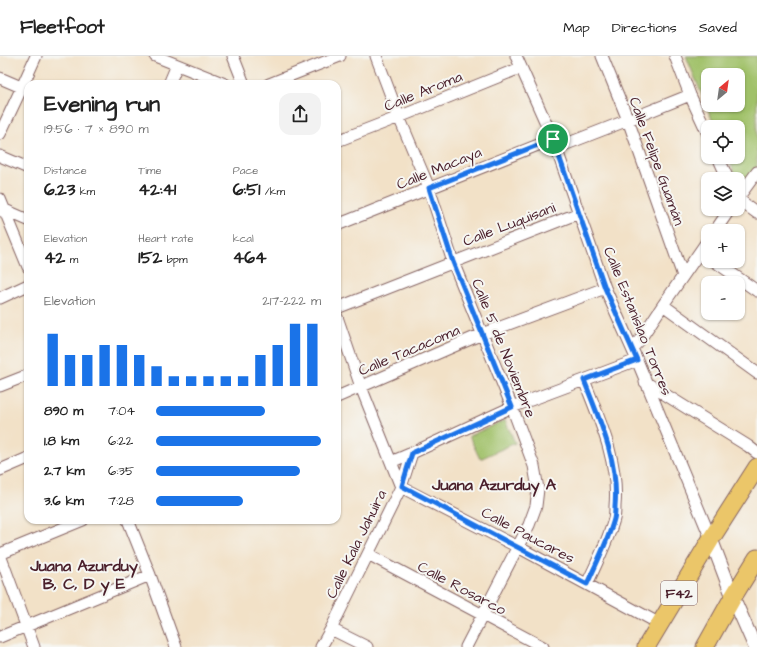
<!DOCTYPE html>
<meta charset="utf-8">
<style>
:root{--surface:#fff;--page:#f2f2f2;--text:#222;--muted:#767676;--line:#e0e0e0;--accent:#1a73e8}
body{margin:0;font-family:"Architects Daughter",sans-serif;background:var(--page);color:var(--text);height:100vh;display:flex;flex-direction:column;font-size:15px;white-space:nowrap}
*{box-sizing:border-box;margin:0}
p{font-size:13px;color:var(--muted)}
.icon{flex:none;width:22px;height:22px;fill:none;stroke:currentColor;stroke-width:2;stroke-linecap:round;stroke-linejoin:round}
.map{position:relative;flex:1;overflow:hidden}
.details{position:absolute;left:24px;top:24px;width:317px;height:444px;display:flex;flex-direction:column;background:var(--surface);border-radius:12px;box-shadow:0 1px 3px #0004}
.details>*{flex:none}
.needle{width:26px;rotate:29deg}
.buttons{position:absolute;left:701px;top:12px;display:grid;gap:8px}
.buttons a{display:grid;place-items:center;width:44px;height:44px;border-radius:8px;background:var(--surface);box-shadow:0 1px 3px #0004;font-size:20px}
.pin{position:absolute;display:grid;place-items:center;width:34px;height:34px;color:#fff;margin:-17px;border:2px solid #fff;border-radius:50%;box-shadow:0 1px 4px #0007}
.round{display:grid;place-items:center;flex:none;width:42px;height:42px;border-radius:12px;background:var(--page)}
.overview{display:flex;align-items:center;justify-content:space-between;height:68px;padding:0 20px}
h1{font-size:22px;font-weight:700;line-height:30px}
.metrics{display:grid;grid-template-columns:repeat(3,1fr);gap:6px;height:68px;padding:4px 20px}
.metrics div{display:grid;align-content:center}
.metrics b{font-size:17px;font-weight:700}
.metrics small{font-size:11px;font-weight:400}
.metrics p{font-size:11px}
.chart{height:112px;padding:8px 20px}
.chart p{display:flex;justify-content:space-between}
.chart svg{width:100%;height:72px;margin-top:4px;stroke:var(--accent);stroke-width:6}
ul{padding:0 20px;list-style:none;font-size:13px}
li{display:grid;grid-template-columns:64px 48px 1fr;align-items:center;height:30px}
li i{height:10px;border-radius:5px;background:var(--accent)}
header{display:flex;align-items:center;gap:24px;box-sizing:border-box;height:56px;padding:0 20px;background:var(--surface);border-bottom:1px solid var(--line)}
header strong{font-size:19px}
nav{display:flex;gap:22px;margin-inline-start:auto;font-size:14px}
.map>svg:first-child{display:block}
.park{fill:#a0c169;stroke:#75704a;fill-rule:evenodd}
.lines{fill:none;stroke-linecap:round;stroke-linejoin:round}
.minor-casing{stroke:#856362;stroke-width:13}
.tertiary-casing{stroke:#856362;stroke-width:15}
.primary-casing{stroke:#856362;stroke-width:19}
.minor{stroke:#fff;stroke-width:11}
.tertiary{stroke:#fff;stroke-width:13}
.primary{stroke:#ebc669;stroke-width:17}
.route-casing{stroke:#fff;stroke-width:8}
.route{stroke:#1a73e8;stroke-width:5}
.labels{text-anchor:middle;stroke-width:4;stroke-linejoin:round;paint-order:stroke}
.shield{fill:#f6f6f2;stroke:#7e6067;stroke-width:1}
.shield-label{font-size:14px;font-weight:bold;fill:#4a1f2b}
.street-label{font-size:15px;fill:#4a1f2b;stroke:#f6f6f2}
.neighbourhood-label{font-size:16px;font-weight:bold;fill:#4a1f2b;stroke:#f6f6f2}
</style>
<header>
<strong>Fleetfoot</strong>
<nav><a>Map</a><a>Directions</a><a>Saved</a></nav>
</header>
<div class="map">
<svg width="757" height="591" viewBox="0 0 757 591">
<rect width="100%" height="100%" fill="#f6f6f2"/>
<filter id="ink" filterUnits="userSpaceOnUse"><feTurbulence type="fractalNoise" baseFrequency=".025" numOctaves="2"/><feDisplacementMap in="SourceGraphic" scale="8" xChannelSelector="R" yChannelSelector="G"/><feConvolveMatrix kernelMatrix="1 2 1 2 8 2 1 2 1" color-interpolation-filters="sRGB"/></filter>
<filter id="wash" filterUnits="userSpaceOnUse"><feTurbulence type="fractalNoise" baseFrequency=".012" numOctaves="4" result="noise"/><feDisplacementMap in="SourceGraphic" scale="16" xChannelSelector="R" yChannelSelector="G"/><feGaussianBlur stdDeviation="0.9" result="paint"/><feColorMatrix in="noise" values="0 0 0 0 0 0 0 0 0 0 0 0 0 0 0 0 0 1.4 0 .05"/><feComposite in="paint" operator="in"/></filter>
<g filter="url(#wash)">
<rect width="100%" height="100%" fill="#f2e1c7"/>
<path class="park" d="M686 0H757V111L741 134 738 126V123H737L728 101H738V71H715ZM708 19H738V49H708Z
M505 364 515 387 480 403 469 380Z"/>
</g>
<g filter="url(#ink)">
<g class="lines">
<g class="minor-casing">
<path id="minor" d="M155 0 225 28
M233 0 244 28
M376 0 399 61 429 132 453 206 512 351 534 410 538 433 536 450 529 469 466 591
M516 0 553 83 605 232 637 304 711 483
M602 0 628 64 683 220
M675 0 690 39 708 78
M0 22 28 34
M169 28 177 9
M269 28 340 0
M0 78 22 31 36 0
M337 85 399 61 520 12
M556 92 628 64 690 39
M0 100 28 112
M718 101 728 123
M738 142 757 116
M0 143 28 211
M738 143 757 157
M2 155 5 154 28 164
M337 169 553 83
M715 175 730 153
M714 205 757 235
M0 242 28 229
M663 249 757 317
M337 252 579 157
M337 261 361 331 401 431 518 491 660 568
M632 292 639 285 663 249 708 184
M584 324C600 365 619 406 615 450 615 454 615 459 614 463 608 485 597 506 587 528
M645 326 748 390 757 397
M0 330 28 319
M337 341 482 278 605 232
M391 406 412 397 512 351 584 324 637 304
M0 414 28 402
M128 464 150 519 176 591
M0 498 83 464
M368 498 543 591
M0 499 34 591
M331 573 367 591
M0 581 150 519
M321 591 331 573 401 431 412 397"/>
</g>
<g class="tertiary-casing">
<path id="tertiary" d="M711 483 733 541 755 591"/>
</g>
<g class="primary-casing">
<path id="primary" d="M646 591 711 483 757 411
M705 591 733 541 757 502"/>
</g>
<use href="#minor" class="minor"/>
<use href="#tertiary" class="tertiary"/>
<use href="#primary" class="primary"/>
</g>
</g>
<g class="lines" filter="url(#ink)">
<g class="route-casing">
<path id="route" d="M553 83 605 232 637 304 584 324C600 365 619 406 615 450 615 454 615 459 614 463 608 485 597 506 587 528L402 430 412 397 512 351 453 206 429 132Z"/>
</g>
<use href="#route" class="route"/>
</g>
<g class="labels">
<rect class="shield" x="661" y="525" width="36" height="24" rx="3"/>
<g class="shield-label">
<text x="679" y="542">F42</text>
</g>
<g class="street-label">
<text transform="translate(423 35) rotate(-22)" y="5">Calle Aroma</text>
<text transform="translate(657 105) rotate(70)" y="5">Calle Felipe Guamán</text>
<text transform="translate(439 112) rotate(-22)" y="5">Calle Macaya</text>
<text transform="translate(509 168) rotate(-21)" y="5">Calle Luquisani</text>
<text transform="translate(638 265) rotate(68)" y="5">Calle Estanislao Torres</text>
<text transform="translate(504 292) rotate(68)" y="5">Calle 5 de Noviembre</text>
<text transform="translate(409 294) rotate(-23)" y="5">Calle Tacacoma</text>
<text transform="translate(528 479) rotate(28)" y="5">Calle Paucares</text>
<text transform="translate(356 488) rotate(-64)" y="5">Calle Kala Jahuira</text>
<text transform="translate(462 532) rotate(28)" y="5">Calle Rosarco</text>
</g>
<g class="neighbourhood-label">
<text x="494" y="434">Juana Azurduy A</text>
<text x="84" y="515">Juana Azurduy<tspan x="84" dy="18">B, C, D y E</tspan></text>
</g>
</g>
</svg>
<div class="buttons">
<a><svg class="needle" viewBox="-14 -14 28 28"><path d="M0-13l5 13h-10z" fill="#e53935"/><path d="M0 13l5-13h-10z" fill="#767676"/></svg></a>
<a><svg class="icon" aria-label="locate" viewBox="0 0 24 24"><circle cx="12" cy="12" r="6"/><path d="M12 2v4M12 18v4M2 12h4M18 12h4"/></svg></a>
<a><svg class="icon" aria-label="layers" viewBox="0 0 24 24"><path d="M12 4l9 5-9 5-9-5zM3 14l9 5 9-5"/></svg></a>
<a>+</a>
<a>−</a>
</div>
<div class="pin" style="left:553px;top:83px;background:#1e9e55"><svg class="icon" aria-label="arrive" viewBox="0 0 24 24"><path d="M6 21V4h12l-3 4 3 4H6"/></svg></div>
<section class="details">
<div class="overview"><div><h1>Evening run</h1><p>19:56 · 7 × 890 m</p></div><a class="round"><svg class="icon" aria-label="share" viewBox="0 0 24 24"><path d="M12 15V3M7 8l5-5 5 5M5 13v7h14v-7"/></svg></a></div>
<div class="metrics">
<div><p>Distance</p><b>6.23<small> km</small></b></div>
<div><p>Time</p><b>42:41</b></div>
<div><p>Pace</p><b>6:51<small> /km</small></b></div>
</div>
<div class="metrics">
<div><p>Elevation</p><b>42<small> m</small></b></div>
<div><p>Heart rate</p><b>152<small> bpm</small></b></div>
<div><p>kcal</p><b>464</b></div>
</div>
<div class="chart"><p><span>Elevation</span>217–222 m</p>
<svg viewBox="0 0 160 44" preserveAspectRatio="none"><path d="M5 44V12M15 44V25M25 44V25M35 44V19M45 44V19M55 44V25M65 44V32M75 44V38M85 44V38M95 44V38M105 44V38M115 44V38M125 44V25M135 44V19M145 44V6M155 44V6"/></svg>
</div>
<ul>
<li><b>890 m</b>7:04<i style="width:66%"></i></li>
<li><b>1.8 km</b>6:22<i style="width:100%"></i></li>
<li><b>2.7 km</b>6:35<i style="width:87%"></i></li>
<li><b>3.6 km</b>7:28<i style="width:53%"></i></li>
</ul>
</section>
</div>
